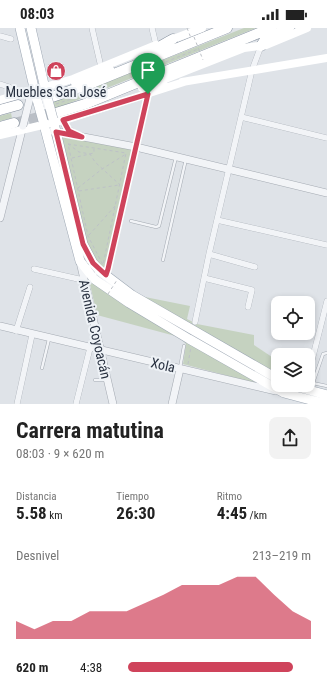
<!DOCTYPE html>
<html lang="es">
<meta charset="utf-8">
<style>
:root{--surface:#fff;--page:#f2f2f2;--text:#222;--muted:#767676;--accent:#cf435b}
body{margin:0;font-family:"Roboto Condensed",sans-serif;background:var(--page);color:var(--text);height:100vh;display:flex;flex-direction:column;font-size:15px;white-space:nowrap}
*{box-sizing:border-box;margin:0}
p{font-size:13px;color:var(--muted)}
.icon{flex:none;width:22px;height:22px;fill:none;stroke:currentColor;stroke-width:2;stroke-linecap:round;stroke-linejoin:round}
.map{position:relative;height:376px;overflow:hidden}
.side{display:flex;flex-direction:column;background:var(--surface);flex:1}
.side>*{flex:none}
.tools{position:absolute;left:271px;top:268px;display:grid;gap:8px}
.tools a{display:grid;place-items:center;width:44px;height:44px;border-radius:8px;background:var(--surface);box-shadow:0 2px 6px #0003;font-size:20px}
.pin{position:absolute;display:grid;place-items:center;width:34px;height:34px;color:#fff;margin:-41px -17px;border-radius:50% 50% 50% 0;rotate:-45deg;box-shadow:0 0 4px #0007}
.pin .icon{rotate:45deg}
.round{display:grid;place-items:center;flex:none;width:42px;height:42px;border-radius:8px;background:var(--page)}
.headline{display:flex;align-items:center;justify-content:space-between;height:68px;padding:0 16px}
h1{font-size:22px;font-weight:700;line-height:30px}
.stats{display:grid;grid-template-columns:repeat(3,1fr);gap:6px;height:68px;padding:4px 16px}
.stats div{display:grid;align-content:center}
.stats b{font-size:17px;font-weight:700}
.stats small{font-size:11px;font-weight:400}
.stats p{font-size:11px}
.chart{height:112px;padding:8px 16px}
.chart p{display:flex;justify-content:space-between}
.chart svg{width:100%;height:72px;margin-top:4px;fill:var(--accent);opacity:.7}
ul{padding:0 16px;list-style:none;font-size:13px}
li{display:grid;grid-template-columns:64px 48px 1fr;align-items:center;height:30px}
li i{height:10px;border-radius:5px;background:var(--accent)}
.status{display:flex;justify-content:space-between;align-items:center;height:28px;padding:0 20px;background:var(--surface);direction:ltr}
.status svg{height:11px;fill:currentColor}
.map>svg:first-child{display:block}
.green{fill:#c5d2c0}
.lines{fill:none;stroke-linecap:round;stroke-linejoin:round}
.motorway-tunnel{stroke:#babfc6;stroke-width:10;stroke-dasharray:10 5;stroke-linecap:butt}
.service-casing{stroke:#a4aab2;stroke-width:3.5}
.minor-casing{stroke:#a4aab2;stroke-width:6}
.tertiary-casing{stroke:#a4aab2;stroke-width:8}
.primary-casing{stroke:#9ea8b4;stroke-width:10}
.motorway-casing{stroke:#86919f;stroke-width:11}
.path{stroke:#bdc1c7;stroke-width:1;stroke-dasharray:3 3;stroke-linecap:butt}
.service{stroke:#f2f4f7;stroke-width:2.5}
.minor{stroke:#f2f4f7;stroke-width:5.5}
.tertiary{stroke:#f2f4f7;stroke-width:7}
.secondary{stroke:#fff;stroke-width:8}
.primary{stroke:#fff;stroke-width:9}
.motorway{stroke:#fff;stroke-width:10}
.service-bridge-casing{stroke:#a4aab2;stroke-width:3.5;stroke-linecap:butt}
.tertiary-bridge-casing{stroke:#a4aab2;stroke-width:8;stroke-linecap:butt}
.primary-bridge-casing{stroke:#9ea8b4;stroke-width:10;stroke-linecap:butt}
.path-bridge{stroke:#bdc1c7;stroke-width:1;stroke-dasharray:3 3;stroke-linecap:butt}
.service-bridge{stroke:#f2f4f7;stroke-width:2.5}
.tertiary-bridge{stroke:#f2f4f7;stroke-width:7}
.primary-bridge{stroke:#fff;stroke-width:9}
.route-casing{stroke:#fff;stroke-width:8}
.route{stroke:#cf435b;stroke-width:5}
.labels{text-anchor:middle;stroke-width:4;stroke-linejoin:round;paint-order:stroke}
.poi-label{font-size:14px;fill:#283140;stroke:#eef2f6}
.street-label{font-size:14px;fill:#283140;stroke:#eef2f6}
</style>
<div class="status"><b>08:03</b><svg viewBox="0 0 49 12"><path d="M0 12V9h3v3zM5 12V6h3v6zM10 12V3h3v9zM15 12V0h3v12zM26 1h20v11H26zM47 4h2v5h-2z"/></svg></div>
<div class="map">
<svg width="327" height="376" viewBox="0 0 327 376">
<rect width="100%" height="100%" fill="#dfe3e8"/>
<path class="green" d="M244 0H256L55 81 53 73 77 66Z
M11 85 12 90 0 93V88Z
M60 109 134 120 105 244 89 225Z
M89 252 270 359 183 336 186 316 179 309 97 287Z
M135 267 190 278 187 291 197 296 254 307V317L278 333V348Z"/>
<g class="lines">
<path class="motorway-tunnel" d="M14 95 56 85"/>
<g class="service-casing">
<path id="service" d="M131 193 156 199 159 198 176 129
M82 223 88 234
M163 232 186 131
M96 245 117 261
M42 340 49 311
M180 340 184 318
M95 352H106
M308 354 327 358
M313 355 323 326 327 325
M281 357 288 360"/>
</g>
<g class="minor-casing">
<path id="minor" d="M92 0 101 39
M152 0 156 17
M0 8 11 11
M0 56 9 59
M241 89 327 110
M217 192 327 217
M209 226 255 239
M34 241 83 252
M105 247 108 241 148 66
M204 250 252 262 248 279
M195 294 209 226 252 42 261 18
M16 303 30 259
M308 348 327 273
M17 376 32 307
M76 376 90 320"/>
</g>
<g class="tertiary-casing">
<path id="tertiary" d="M63 92 67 101 74 106
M52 103 136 119 327 165
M0 190 23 98
M80 234 113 376
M0 298 276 363
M172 376 180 341"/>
</g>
<g class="primary-casing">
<path id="primary" d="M20 0 36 68
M31 0 46 65
M53 91 83 216 93 235 99 242 132 267 278 351
M43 93 80 233 94 251 129 275 189 311 284 365 326 376
M290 357 327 367"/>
</g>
<g class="motorway-casing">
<path id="motorway" d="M261 18 266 10 289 0
M148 25 173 11
M76 55 109 41
M52 69 87 57 227 0
M0 82 18 77
M56 85 85 76 271 0
M0 99 14 95"/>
</g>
<path class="path" d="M138 45 198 21
M56 76 87 66
M68 116 126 125 103 237 88 208Z
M68 116 79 124 90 126 95 134 119 156
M72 130 94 125V121
M78 160 102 141 126 126
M79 163 119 157
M89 207 116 177
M188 336 191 319"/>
<use href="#service" class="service"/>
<use href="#minor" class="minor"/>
<use href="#tertiary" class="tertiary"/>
<path class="secondary" d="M168 13 202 0
M182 54 327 30
M155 55 244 20 266 17 307 0
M142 60 164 57
M0 72 73 51 156 17
M0 107 68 91 187 53"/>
<use href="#primary" class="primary"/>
<use href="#motorway" class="motorway"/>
<g class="service-bridge-casing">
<path id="service-bridge" d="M42 67 45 80"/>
</g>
<g class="tertiary-bridge-casing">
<path id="tertiary-bridge" d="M23 98 30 70"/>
</g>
<g class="primary-bridge-casing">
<path id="primary-bridge" d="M46 65 53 91
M36 68 43 93"/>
</g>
<path class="path-bridge" d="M187 0 191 10
M194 9 203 32
M108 266 117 252"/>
<use href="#service-bridge" class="service-bridge"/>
<use href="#tertiary-bridge" class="tertiary-bridge"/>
<use href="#primary-bridge" class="primary-bridge"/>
</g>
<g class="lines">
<g class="route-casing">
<path id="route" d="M148 66 108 241 106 247 93 235 83 216 56 104 82 109 69 103 63 92Z"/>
</g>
<use href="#route" class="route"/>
</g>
<defs>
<g id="shop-disc" transform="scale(1)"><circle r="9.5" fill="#cf435b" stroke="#eef2f6"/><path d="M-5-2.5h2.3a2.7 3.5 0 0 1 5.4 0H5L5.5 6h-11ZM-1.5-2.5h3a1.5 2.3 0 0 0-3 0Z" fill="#fff"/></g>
</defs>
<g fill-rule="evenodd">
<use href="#shop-disc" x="56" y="43"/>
</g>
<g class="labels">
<g class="poi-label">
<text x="56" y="69">Muebles San José</text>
</g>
<g class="street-label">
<text transform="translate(95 301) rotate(77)" y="5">Avenida Coyoacán</text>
<text transform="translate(163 337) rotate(13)" y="5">Xola</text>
</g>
</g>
</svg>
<div class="tools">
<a><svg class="icon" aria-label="locate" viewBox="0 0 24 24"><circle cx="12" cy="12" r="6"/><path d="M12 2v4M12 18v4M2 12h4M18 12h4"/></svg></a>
<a><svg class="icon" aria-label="layers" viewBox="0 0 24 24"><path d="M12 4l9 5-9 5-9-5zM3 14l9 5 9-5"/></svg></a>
</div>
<div class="pin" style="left:148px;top:66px;background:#1e9e55"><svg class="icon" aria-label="arrive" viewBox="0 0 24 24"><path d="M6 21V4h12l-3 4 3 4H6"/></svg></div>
</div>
<section class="side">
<div class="headline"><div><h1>Carrera matutina</h1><p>08:03 · 9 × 620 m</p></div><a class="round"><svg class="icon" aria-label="share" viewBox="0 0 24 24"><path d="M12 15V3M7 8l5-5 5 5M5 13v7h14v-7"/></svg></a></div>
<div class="stats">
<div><p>Distancia</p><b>5.58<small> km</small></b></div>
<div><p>Tiempo</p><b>26:30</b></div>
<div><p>Ritmo</p><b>4:45<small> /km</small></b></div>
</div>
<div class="chart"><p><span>Desnivel</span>213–219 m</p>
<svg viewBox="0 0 160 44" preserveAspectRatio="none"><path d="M0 44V33L10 38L20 33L30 33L40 27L50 27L60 27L70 22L80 17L90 11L100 11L110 11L120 6L130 6L140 17L150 27L160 33V44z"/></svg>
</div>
<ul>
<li><b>620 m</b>4:38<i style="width:90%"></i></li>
</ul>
</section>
